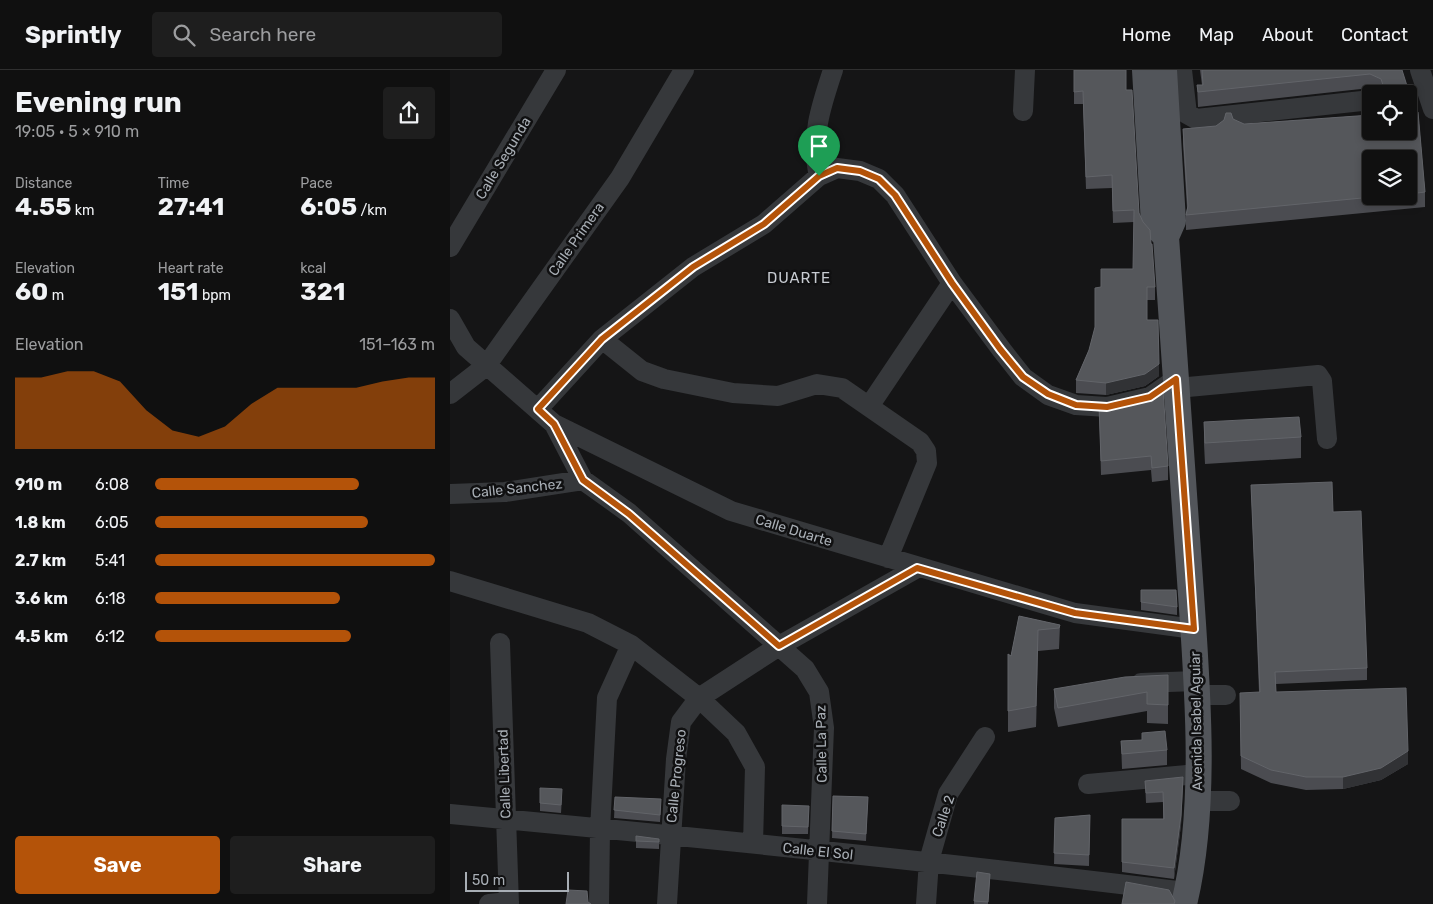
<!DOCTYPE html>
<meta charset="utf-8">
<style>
:root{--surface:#101010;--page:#1e1e1e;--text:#f1f3f6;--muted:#9c9d9f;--line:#303030;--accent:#b45309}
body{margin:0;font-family:Rubik,sans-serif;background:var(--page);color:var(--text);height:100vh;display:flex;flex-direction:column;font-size:19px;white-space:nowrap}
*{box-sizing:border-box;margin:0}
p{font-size:16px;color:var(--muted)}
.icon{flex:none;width:28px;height:28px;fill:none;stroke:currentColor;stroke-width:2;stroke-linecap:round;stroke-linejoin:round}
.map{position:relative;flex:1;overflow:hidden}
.sheet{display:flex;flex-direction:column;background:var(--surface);width:450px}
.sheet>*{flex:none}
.buttons{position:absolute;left:912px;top:15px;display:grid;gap:10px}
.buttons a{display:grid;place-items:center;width:55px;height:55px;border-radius:5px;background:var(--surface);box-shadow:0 2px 8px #0003,0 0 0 1px var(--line);font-size:25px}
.scale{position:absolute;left:15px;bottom:12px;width:104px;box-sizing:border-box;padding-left:5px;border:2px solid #a8aeb5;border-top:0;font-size:14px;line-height:18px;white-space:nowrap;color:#a8aeb5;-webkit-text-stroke:4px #101011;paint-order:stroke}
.pin{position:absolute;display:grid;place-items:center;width:42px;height:42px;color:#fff;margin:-51px -21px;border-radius:50% 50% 50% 0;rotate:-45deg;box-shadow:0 0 5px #0007}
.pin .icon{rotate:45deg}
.round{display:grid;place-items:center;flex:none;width:52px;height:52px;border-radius:5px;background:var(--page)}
.head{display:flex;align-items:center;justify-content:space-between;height:85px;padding:0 15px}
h1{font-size:28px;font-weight:700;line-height:38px}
.figures{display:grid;grid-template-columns:repeat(3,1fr);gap:8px;height:85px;padding:5px 15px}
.figures div{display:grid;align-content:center}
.figures b{font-size:25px;font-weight:700}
.figures small{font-size:14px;font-weight:400}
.figures p{font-size:14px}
.chart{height:140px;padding:10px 15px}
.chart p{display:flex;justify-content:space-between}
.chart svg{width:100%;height:90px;margin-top:5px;fill:var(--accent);opacity:.7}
.action{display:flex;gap:10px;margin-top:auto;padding:10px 15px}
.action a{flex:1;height:58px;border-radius:5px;background:var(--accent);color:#fff;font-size:20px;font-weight:700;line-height:58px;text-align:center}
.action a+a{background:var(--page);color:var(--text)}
ul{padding:0 15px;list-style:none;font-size:16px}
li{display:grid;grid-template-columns:80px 60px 1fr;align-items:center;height:38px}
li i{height:12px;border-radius:6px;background:var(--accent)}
header{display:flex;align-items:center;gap:30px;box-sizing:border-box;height:70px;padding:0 25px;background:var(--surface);border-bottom:1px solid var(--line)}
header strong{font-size:24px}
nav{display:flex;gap:28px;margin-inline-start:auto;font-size:18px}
.search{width:350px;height:45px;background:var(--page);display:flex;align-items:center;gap:12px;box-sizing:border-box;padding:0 18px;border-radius:5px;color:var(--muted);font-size:19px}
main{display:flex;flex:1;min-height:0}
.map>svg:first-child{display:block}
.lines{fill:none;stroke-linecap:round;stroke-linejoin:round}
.minor{stroke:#36383b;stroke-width:20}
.major{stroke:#52555a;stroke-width:26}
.wall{fill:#4b4c51;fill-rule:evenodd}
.shaded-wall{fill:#313235}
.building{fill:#55575b;stroke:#626469}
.route-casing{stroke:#fff;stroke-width:10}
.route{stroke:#b45309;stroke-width:6}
.labels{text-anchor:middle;stroke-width:5;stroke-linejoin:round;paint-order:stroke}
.street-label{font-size:14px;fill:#a8aeb5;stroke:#101011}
.neighbourhood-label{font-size:15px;letter-spacing:1px;fill:#c8ccd2;stroke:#101011}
</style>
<header>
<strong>Sprintly</strong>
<div class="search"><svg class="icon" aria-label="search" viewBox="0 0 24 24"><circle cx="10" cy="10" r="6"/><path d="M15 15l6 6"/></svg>Search here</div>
<nav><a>Home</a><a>Map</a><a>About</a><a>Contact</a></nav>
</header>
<main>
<section class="sheet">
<div class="head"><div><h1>Evening run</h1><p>19:05 · 5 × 910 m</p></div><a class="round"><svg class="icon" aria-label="share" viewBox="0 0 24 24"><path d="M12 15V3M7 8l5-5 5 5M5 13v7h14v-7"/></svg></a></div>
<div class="figures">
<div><p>Distance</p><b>4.55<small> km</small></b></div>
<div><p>Time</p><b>27:41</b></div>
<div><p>Pace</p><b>6:05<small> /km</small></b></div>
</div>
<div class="figures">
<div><p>Elevation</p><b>60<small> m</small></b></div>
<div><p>Heart rate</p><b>151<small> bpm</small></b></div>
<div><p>kcal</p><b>321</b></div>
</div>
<div class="chart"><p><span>Elevation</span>151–163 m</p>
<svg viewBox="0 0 160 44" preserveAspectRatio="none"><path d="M0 44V9L10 9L20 6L30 6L40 11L50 25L60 35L70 38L80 33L90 22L100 14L110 14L120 14L130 14L140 11L150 9L160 9V44z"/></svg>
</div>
<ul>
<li><b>910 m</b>6:08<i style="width:73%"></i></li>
<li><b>1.8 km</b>6:05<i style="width:76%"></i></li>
<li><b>2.7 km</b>5:41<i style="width:100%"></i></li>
<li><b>3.6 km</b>6:18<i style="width:66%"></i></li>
<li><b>4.5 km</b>6:12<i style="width:70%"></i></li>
</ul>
<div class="action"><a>Save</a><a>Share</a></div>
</section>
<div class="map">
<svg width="983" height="834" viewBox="0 0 983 834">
<rect width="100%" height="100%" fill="#151516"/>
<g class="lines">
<path class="minor" d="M732 0 737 44 746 49 921 30
M970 0 983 39
M573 41 575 0
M369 106C360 68 371 36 383 0
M0 177 106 0
M0 249 16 277 104 354 281 441 625 543 744 559
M152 269 192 301 214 309 283 323 328 326 367 314 392 318 470 372 476 381 477 393 438 488
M727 318 868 305 872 311 877 369
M0 324 36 296 170 108 234 0
M420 335 502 213
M88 339 152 269 243 197 314 154 369 106 387 98 410 101 429 109 445 125 502 213 551 279 573 307 598 325 626 335 657 337 700 327 726 309
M104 354 133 410 179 443 355 599 369 622 374 658 367 834
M0 424 55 422 133 410
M0 511 138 553 181 575 249 628 286 663 305 697 303 774
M50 573 59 834
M691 613 746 611
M746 625H776
M638 714 748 704
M747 731H780
M0 744C246 767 491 792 736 822
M39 834 59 832
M149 834 150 760 157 628 181 575
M217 834 226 689 231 652 249 628 329 576 467 498
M476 834 479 791 498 724 535 667"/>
<path class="major" d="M695 0 704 154 716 167
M714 0 723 151 716 167C724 281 732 396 740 510 747 612 758 735 734 834"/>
</g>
<path class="wall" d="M624 0 676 20 689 143 701 174 705 217V230H697V250L709 306 695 316 656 325 626 323V310L639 280 645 258 651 217 683 199 684 152 663 153 662 118 636 119 633 34H624Z
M750 0H952L958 24 929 23 920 18 748 37 747 15H752Z
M959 41 968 42 975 122V137L736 160V145L737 138 733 74V59L766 56 774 50 776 43H781L783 49 794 54 921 45V61H959ZM921 89H959V126H921Z
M649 335 718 396V410L702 412 701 400 651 405Z
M754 352 851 367V388L755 394 754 374Z
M801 415 883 442 917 598V610L826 614V622L958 694 931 710 893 719 856 720 821 713 791 699 790 635 809 622Z
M691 520 727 537V545L691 540Z
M569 546 610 555 609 579 588 581 586 657 558 662V584L561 586Z
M718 605V654L697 653V641L608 657 604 638V619Z
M692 663 717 680V695L672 699 671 671 692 670Z
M695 711 733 717 731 755 724 809 672 802V749H713V732L696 733Z
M383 726 418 727 416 771 382 768Z
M112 727 111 743 90 741V733Z
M165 727 211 737 210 752 164 748Z
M359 736 358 764H332V756Z
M640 745 639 796 604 794 605 748Z
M186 766 209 769V779L186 778Z
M540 811 538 834H524V831Z"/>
<path class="shaded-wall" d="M958 19V24H950Z
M709 294V306L695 316 656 325V313Z
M588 560V581L586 657V636Z
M958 681V694L931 710 893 719V707Z
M733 707 731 755 724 809V798Z"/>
<path class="building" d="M624 0H676V20H682L689 143 693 152 700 160 701 174H702L705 217H697V250H708L709 294 695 304 656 313 626 310 639 280 645 257V218L651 217V199H683L684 140 663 141 662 105 636 107 633 21 624 22Z
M752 0H952L958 19 950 24H929L933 15 931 9 920 4 748 22 747 15H753Z
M959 41 968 42 975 122 959 124V89H921V126H933L736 145 738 136 733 59 766 56 774 50 776 43H781L783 49 794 54 921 45V61H959Z
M713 319 718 396 702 398 701 386 651 391 649 335 703 324Z
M849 347 851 367 755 373 754 352Z
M882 412 883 442 911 441 917 598 825 602 826 622 956 618 958 681 931 698 893 707H856L821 700 791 686 790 623 810 622 801 415Z
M691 520H726L727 537 691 532Z
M569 546 610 555 609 558 588 560 586 636 558 641V584L561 586Z
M718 605V635L697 634V622L608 638 604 619 675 607Z
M715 661 717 680 672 684 671 671 692 670V663Z
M733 707 731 745 724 798 672 792V749H714L713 722 696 723 695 711Z
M90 718 112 719 111 735 90 733Z
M383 726 418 727 416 764 382 761Z
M165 727 211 729 210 745 164 740Z
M332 735 359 736 358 757 332 756Z
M640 745 639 785 604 783 605 748Z
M186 766 209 769V772L186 771Z
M527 802 540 804 538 832 524 831Z
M676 812 719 820 725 831 724 834H672Z
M118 820 137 821 138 832 141 834H116Z"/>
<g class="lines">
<g class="route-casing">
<path id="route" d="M387 98 410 101 429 109 445 125 502 213 550 279 573 307 598 324 626 335 657 337 700 327 726 309 744 559 625 543 467 498 329 576 179 444 133 410 104 354 88 339 152 269 243 197 314 154 369 106Z"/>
</g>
<use href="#route" class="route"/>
</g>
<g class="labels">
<g class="street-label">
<text transform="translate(53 88) rotate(-59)" y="5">Calle Segunda</text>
<text transform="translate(126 169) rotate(-55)" y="5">Calle Primera</text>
<text transform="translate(67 418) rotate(-6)" y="5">Calle Sanchez</text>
<text transform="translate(344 460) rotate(17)" y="5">Calle Duarte</text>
<text transform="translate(746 651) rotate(-91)" y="5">Avenida Isabel Aguiar</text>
<text transform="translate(371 674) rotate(-91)" y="5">Calle La Paz</text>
<text transform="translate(54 704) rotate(-92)" y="5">Calle Libertad</text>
<text transform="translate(226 706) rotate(-84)" y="5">Calle Progreso</text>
<text transform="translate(493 746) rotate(-71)" y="5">Calle 2</text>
<text transform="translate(368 781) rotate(6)" y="5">Calle El Sol</text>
</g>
<g class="neighbourhood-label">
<text x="349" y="213">DUARTE</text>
</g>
</g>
</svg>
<div class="buttons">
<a><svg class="icon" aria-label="locate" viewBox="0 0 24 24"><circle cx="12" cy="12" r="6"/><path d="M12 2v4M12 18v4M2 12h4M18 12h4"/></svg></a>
<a><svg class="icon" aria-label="layers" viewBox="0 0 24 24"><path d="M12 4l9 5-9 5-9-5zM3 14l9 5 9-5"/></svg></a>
</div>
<div class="scale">50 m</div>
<div class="pin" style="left:369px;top:106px;background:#1e9e55"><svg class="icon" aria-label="arrive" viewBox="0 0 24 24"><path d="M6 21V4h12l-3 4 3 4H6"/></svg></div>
</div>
</main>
